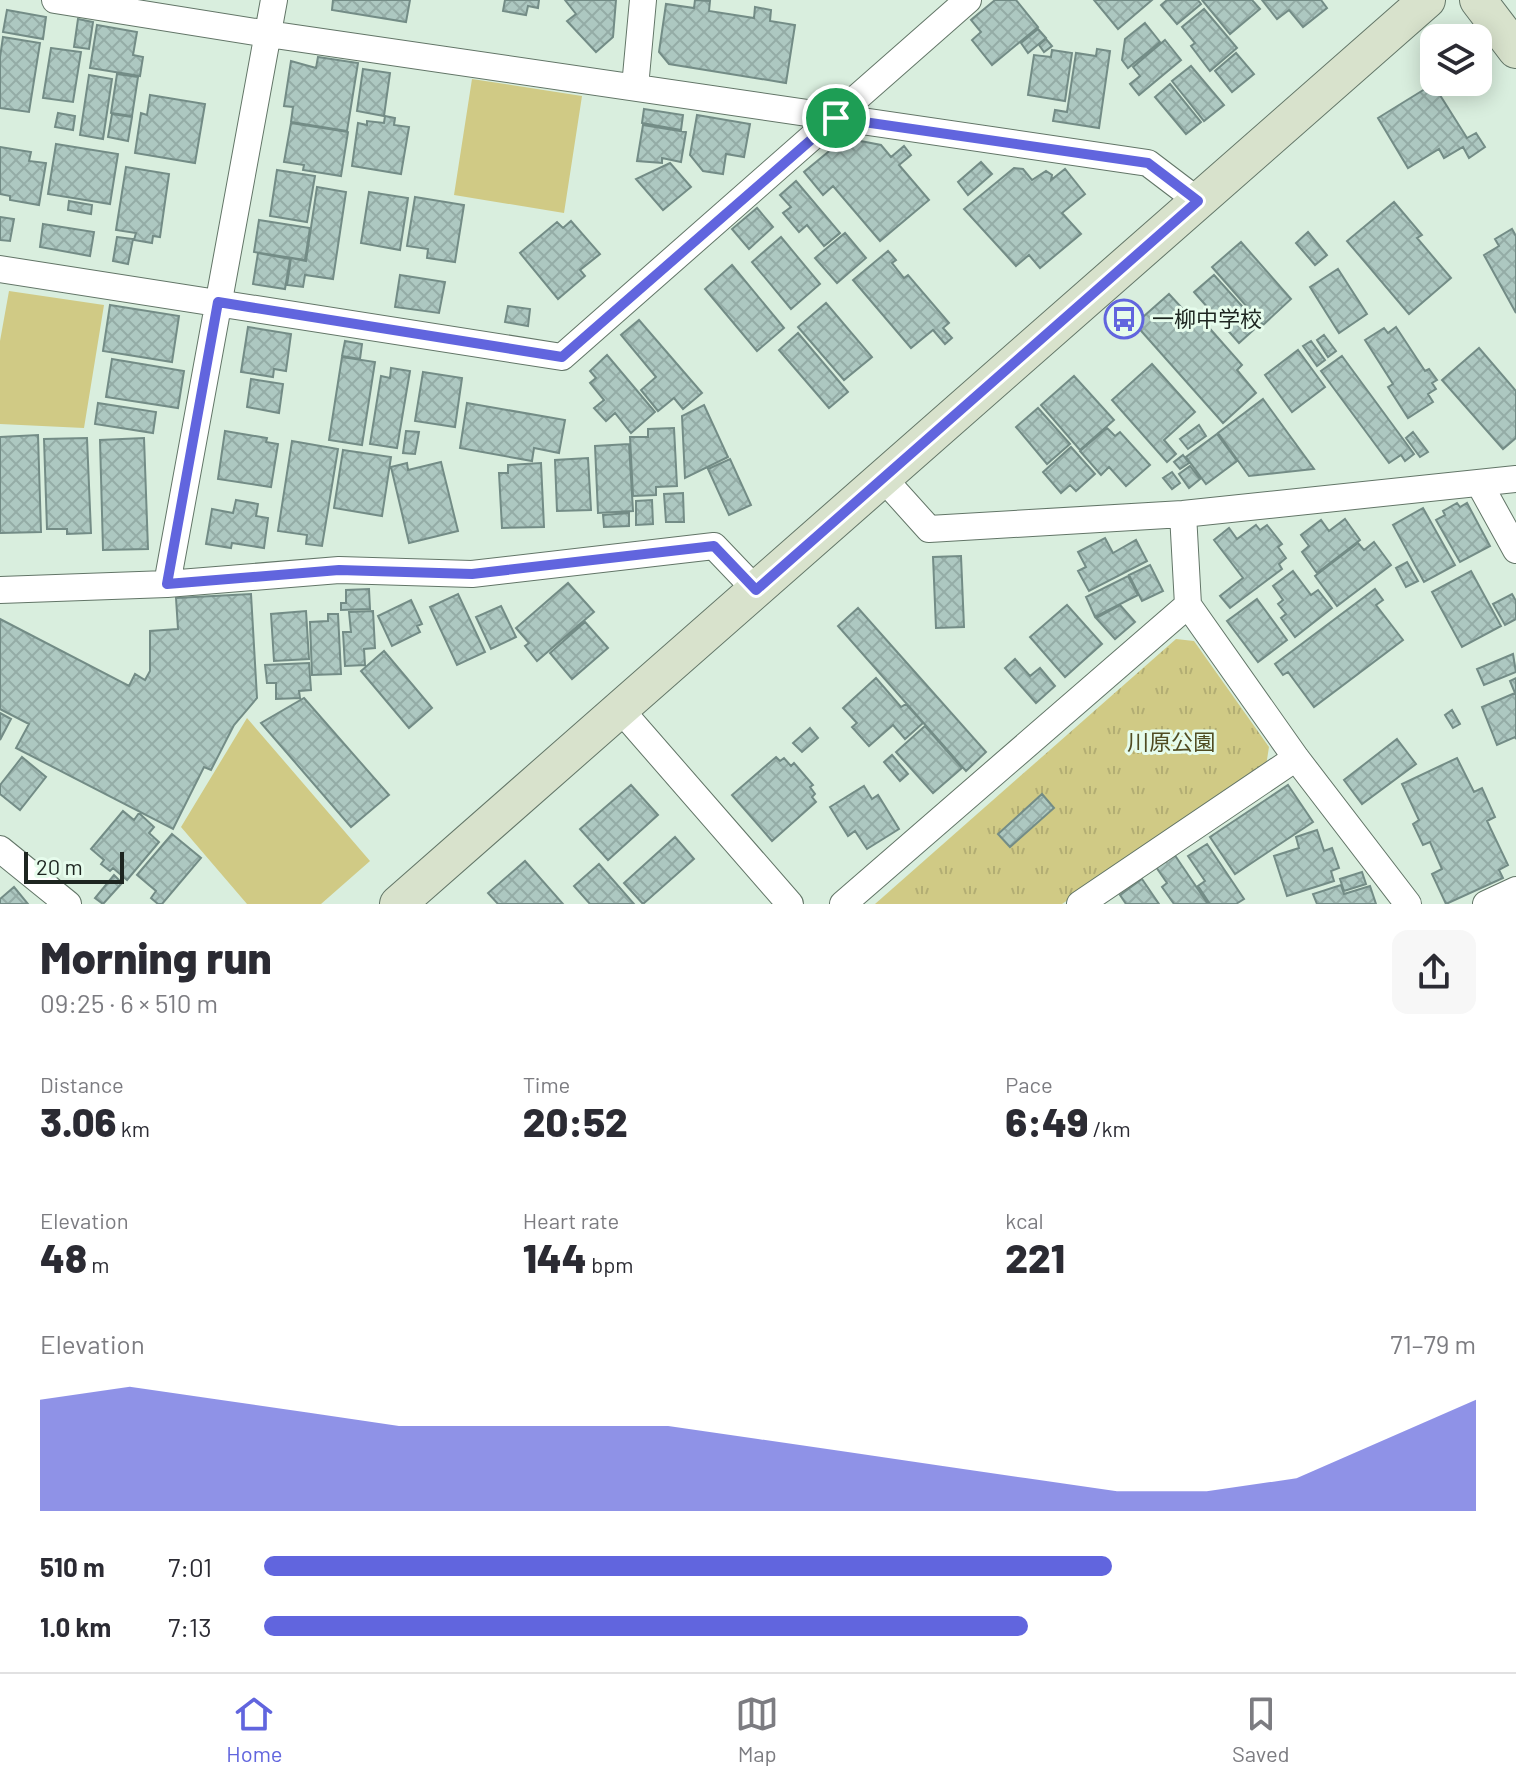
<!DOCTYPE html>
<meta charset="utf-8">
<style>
:root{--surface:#fff;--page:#f7f7f7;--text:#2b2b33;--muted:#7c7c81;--line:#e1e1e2;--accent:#6165de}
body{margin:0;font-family:Barlow,"Noto Sans JP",sans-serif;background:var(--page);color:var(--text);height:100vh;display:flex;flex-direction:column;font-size:30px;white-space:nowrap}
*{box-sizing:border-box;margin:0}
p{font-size:26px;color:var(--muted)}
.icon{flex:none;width:44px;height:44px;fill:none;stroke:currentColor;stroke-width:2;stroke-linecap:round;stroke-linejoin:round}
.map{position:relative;height:904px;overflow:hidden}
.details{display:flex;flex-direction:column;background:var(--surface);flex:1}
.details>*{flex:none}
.tools{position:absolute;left:1420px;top:24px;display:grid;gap:16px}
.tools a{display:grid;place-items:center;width:72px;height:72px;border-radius:16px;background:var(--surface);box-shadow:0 4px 20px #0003;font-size:40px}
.scale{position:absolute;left:24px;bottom:20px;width:100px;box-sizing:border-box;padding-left:8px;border:4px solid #1d2520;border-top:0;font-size:22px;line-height:28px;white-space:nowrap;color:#1d2520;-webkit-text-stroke:6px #e6fcec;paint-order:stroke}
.pin{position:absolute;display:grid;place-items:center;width:68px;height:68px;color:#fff;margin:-34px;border:4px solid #fff;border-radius:50%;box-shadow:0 2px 8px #0007}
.round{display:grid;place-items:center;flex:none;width:84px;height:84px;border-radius:16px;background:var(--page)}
.headline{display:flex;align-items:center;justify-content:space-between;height:136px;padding:0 40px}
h1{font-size:44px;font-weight:800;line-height:60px}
.figures{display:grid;grid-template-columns:repeat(3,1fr);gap:12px;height:136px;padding:8px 40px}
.figures div{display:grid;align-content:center}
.figures b{font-size:40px;font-weight:800}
.figures small{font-size:22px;font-weight:400}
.figures p{font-size:22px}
.chart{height:224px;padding:16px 40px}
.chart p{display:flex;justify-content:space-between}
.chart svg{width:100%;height:144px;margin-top:8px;fill:var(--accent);opacity:.7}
ul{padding:0 40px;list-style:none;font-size:26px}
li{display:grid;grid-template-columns:128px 96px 1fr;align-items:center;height:60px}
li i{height:20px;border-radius:10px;background:var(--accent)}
.tab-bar{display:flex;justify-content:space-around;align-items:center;height:112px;border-top:2px solid var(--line);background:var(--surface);font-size:22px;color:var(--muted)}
.tab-bar a{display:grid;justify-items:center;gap:4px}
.tab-bar .current{color:var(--accent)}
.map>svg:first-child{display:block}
.grass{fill:url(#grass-tufts)}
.garden{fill:#d0ca85}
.building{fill:url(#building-cross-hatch);stroke:#738c86;stroke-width:2}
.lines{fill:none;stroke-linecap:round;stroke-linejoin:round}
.street-casing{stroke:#627567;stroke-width:28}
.secondary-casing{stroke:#627567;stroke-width:38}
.street{stroke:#fff;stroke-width:26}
.secondary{stroke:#d8e2cc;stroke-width:36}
.route-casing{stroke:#fff;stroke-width:16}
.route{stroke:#6165de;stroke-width:10}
.labels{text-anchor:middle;stroke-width:6;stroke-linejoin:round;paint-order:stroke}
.poi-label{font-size:22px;fill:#1d2520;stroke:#e6fcec;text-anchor:start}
.park-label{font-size:22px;fill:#504c22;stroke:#e6fcec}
</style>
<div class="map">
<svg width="1516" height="904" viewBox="0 0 1516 904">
<defs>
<pattern id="grass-tufts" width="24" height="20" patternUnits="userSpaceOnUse" patternTransform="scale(2)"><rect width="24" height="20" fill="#d0ca85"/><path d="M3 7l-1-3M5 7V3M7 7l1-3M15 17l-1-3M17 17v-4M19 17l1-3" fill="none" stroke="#b2ad73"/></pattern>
<pattern id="building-cross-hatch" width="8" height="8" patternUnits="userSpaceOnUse" patternTransform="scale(2)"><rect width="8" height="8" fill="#adc8c1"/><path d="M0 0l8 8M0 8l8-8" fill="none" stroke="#94aca6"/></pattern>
</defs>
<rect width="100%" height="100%" fill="#d9eede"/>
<path class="grass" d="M1176 639 1194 641 1269 747 1266 766 1062 904H875Z"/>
<path class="garden" d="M472 79 582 96 564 213 454 195Z
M9 291 104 305 84 428 0 424V341Z
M247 718 370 861 321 904H247L181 827Z"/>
<path class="building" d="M333 0H410L406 22 332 10Z
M505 0H539L538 8 528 6 526 15 503 11Z
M565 0H616L613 37 596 52 567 21 576 14Z
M695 0 710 1 709 11 754 18 755 7 771 10 770 21 795 25 786 83 669 64 659 52 666 4 694 8Z
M995 0H1016L1038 27 992 65 972 40 981 32 971 20Z
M1094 0H1152L1118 29Z
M1167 0H1198L1201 4 1177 24 1161 5Z
M1202 0H1252L1260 9 1230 34Z
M1262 0H1321L1327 8 1303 27 1289 10 1277 19Z
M1204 9 1237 48 1210 71 1191 46 1195 43 1182 27Z
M7 10 46 17 43 39 3 32Z
M78 19 93 22 89 49 74 47Z
M1145 23 1160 42 1128 68 1122 60 1125 39Z
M97 25 137 32 133 55 143 57 140 76 90 68Z
M1038 29 1046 38 1028 53 1021 43Z
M3 37 40 43 29 112 0 108V57Z
M1046 39 1052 46 1044 52 1039 45Z
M1165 40 1181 60 1139 95 1130 84 1140 76 1133 67Z
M51 48 81 52 73 102 43 98Z
M1097 49 1110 51 1099 128 1053 121 1055 110 1067 112 1076 53 1096 56Z
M1052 50 1072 53 1065 101 1028 95 1034 55 1051 57Z
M1236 53 1254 74 1232 92 1215 71Z
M318 57 358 63 347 131 291 122 293 107 284 106 291 61 316 68Z
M1191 66 1224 105 1204 121 1172 81Z
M363 69 390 73 384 116 357 111Z
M117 74 138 77 132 116 111 113Z
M89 75 112 79 103 139 80 135Z
M1170 84 1201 122 1186 134 1155 97Z
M1433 84 1467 138 1476 133 1485 147 1469 158 1463 147 1444 158 1439 149 1408 168 1378 118Z
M150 95 205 104 195 163 135 153 141 113 147 115Z
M644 109 683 115 681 130 642 123Z
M58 113 75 116 73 130 55 127Z
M112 114 132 117 128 141 108 137Z
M697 115 750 124 744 157 726 154 723 174 703 171 690 155Z
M385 116 395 118 394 125 409 127 401 174 352 166 358 123 367 125V121L384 123Z
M291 123 348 132 341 176 303 170 304 165 284 162Z
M643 125 686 132 681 162 662 158V163L637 161Z
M845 138 881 145 891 157 904 146 911 155 899 165 929 200 880 241 833 186 823 195 804 172Z
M56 144 118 154 110 204 48 194Z
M0 147 31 152 29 161 46 163 39 205 10 200V196L0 194Z
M981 162 992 174 968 195 958 182Z
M670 163 691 187 663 210 636 179Z
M126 167 169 174 160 237 153 236 152 243 134 240 136 233 116 230Z
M1014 168 1023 169 1032 180 1046 171 1052 175 1051 180 1065 169 1085 194 1062 213 1081 234 1040 268 1029 255 1016 266 964 209Z
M277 170 315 176 307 222 270 216Z
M796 181 840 233 824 246 807 225 799 232 783 213 791 207 780 195Z
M317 187 346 192 333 279 305 275 303 287 287 285 291 258 306 261Z
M369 192 408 198 400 250 361 243Z
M415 197 464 205 455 262 427 258 428 249 407 246Z
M69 201 92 205 91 214 68 210Z
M1394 202 1422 235 1417 238 1451 278 1409 314 1347 241Z
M757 208 773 227 749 249 732 229Z
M0 217 14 219 10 241 0 240Z
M259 220 310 228 305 260 254 252Z
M571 221 600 254 580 270 585 276 558 299 520 253 557 222 563 228Z
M43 224 94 232 90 256 40 247Z
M1512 229 1516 236V313L1484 255 1499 246 1495 239Z
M1308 232 1327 255 1315 265 1296 243Z
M845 233 866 258 837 283 815 258Z
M117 237 133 239 128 264 113 261Z
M781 237 820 284 791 309 752 262Z
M1241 242 1291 299 1263 325 1212 267Z
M888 251 896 260 892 263 904 278 908 275 949 323 943 328 952 338 945 344 933 330 911 348 853 280Z
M258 253 290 259 285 289 253 284Z
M732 265 784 328 757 351 705 289Z
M1338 269 1367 314 1339 333 1310 287Z
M400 275 445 282 439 313 395 307Z
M1214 275 1259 325 1239 343 1194 292Z
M1169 294 1192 319 1197 314 1242 365 1237 370 1256 393 1223 423 1135 324Z
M826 303 872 357 844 380 798 327Z
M110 305 179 316 172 362 103 351Z
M508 306 530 309 528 326 505 322Z
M639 320 702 393 683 409 674 398 658 411 641 390 656 377 621 335Z
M248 327 291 334 286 371 274 369 273 377 241 372Z
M1396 327 1425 371 1429 369 1437 380 1432 383 1436 389 1428 394 1433 402 1408 418 1388 387 1393 384 1365 340 1384 328 1388 333Z
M798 333 848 392 829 408 779 350Z
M1324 335 1336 351 1328 357 1317 340Z
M345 341 362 344 360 359 342 356Z
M1311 341 1325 360 1317 366 1303 346Z
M1479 348 1516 391V438L1503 449 1442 380Z
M1298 350 1325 387 1292 412 1265 375Z
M607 355 655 412 631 433 615 413 606 421 594 408 604 400 590 383 596 378 590 371Z
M1342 356 1414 454 1405 461 1401 455 1389 463 1321 371Z
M342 357 375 362 362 445 329 440Z
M112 359 184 371 178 408 106 397Z
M1152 364 1195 412 1164 440 1176 454 1167 462 1112 400Z
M391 368 410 371 397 448 370 444 381 376 390 378Z
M423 372 462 378 455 427 415 421Z
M1074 376 1114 420 1080 450 1041 405Z
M251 379 283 384 279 413 247 407Z
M1263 399 1314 469 1249 476 1218 433Z
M98 403 156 412 153 433 95 424Z
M467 403 565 420 559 453 534 448 532 461 460 448Z
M704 405 728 457 685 478 682 416Z
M1038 408 1070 444 1047 464 1016 427Z
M1199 425 1206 436 1188 449 1180 439Z
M674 428 677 486 656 487V495L633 496 630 437H648V429Z
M1107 428 1115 436 1120 432 1150 465 1126 486 1109 467 1101 475 1080 451Z
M225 431 267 438 266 442 278 444 271 487 218 479Z
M406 431 419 432 415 454 403 453Z
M1413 432 1428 452 1420 457 1406 438Z
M1217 434 1237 461 1206 484 1186 457Z
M38 435 41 532 0 533V437Z
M87 438 91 533 67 534V529H47L44 439Z
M144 438 148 549 103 550 100 440Z
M292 441 338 449 322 546 306 544 307 535 278 531Z
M629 444 633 511 598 513 595 446Z
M1071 447 1095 474 1076 491 1070 485 1061 493 1043 472Z
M343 450 391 457 382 516 334 508Z
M1183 455 1189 463 1180 469 1174 462Z
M588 458 591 510 557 511 555 460Z
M730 459 751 505 729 515 708 469Z
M441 462 458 531 409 543 391 467 407 463 408 470Z
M541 463 544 527 502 528 499 473H508V465Z
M1190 466 1200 479 1189 488 1179 474Z
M1172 472 1180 483 1172 489 1163 478Z
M683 493 684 522H666L664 494Z
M236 500 258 504 256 516 268 518 264 548 232 543 231 548 206 544 212 509 233 513Z
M652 500 653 524 636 525V501Z
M1457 503 1460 507 1467 503 1490 546 1460 562 1436 520 1445 515 1443 511Z
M1423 508 1455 565 1424 582 1393 525Z
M629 513V526L604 527 603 515Z
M1345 519 1360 540 1317 573 1302 552 1309 546 1301 535 1321 520 1329 531Z
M1256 525 1260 530 1267 525 1282 544 1278 547 1286 558 1279 564 1282 569 1230 608 1220 596 1243 578 1214 540 1229 528 1237 539Z
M1105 538 1113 553 1136 540 1147 561 1089 591 1078 571 1086 567 1078 552Z
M1374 542 1391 565 1337 606 1315 576 1358 543 1364 550Z
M961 556 964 627 936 628 933 557Z
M1407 562 1418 581 1406 587 1396 568Z
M1150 565 1163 591 1142 601 1129 575Z
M1293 571 1311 595 1318 590 1332 608 1295 637 1281 618 1286 614 1278 604 1283 600 1273 586Z
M1471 571 1501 626 1462 647 1432 592Z
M1128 576 1138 595 1095 617 1086 597Z
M568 583 594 612 537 661 525 646 529 643 516 628Z
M369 589 370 609 341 610V603H346V590Z
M1375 589 1383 600 1376 605 1403 640 1314 707 1288 672 1283 675 1275 664Z
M251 594 257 698 234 725 211 770 204 767 173 829 16 748 29 724 0 709V619L129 686 135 674 145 680 150 671V631L178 629 176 598Z
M458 594 485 652 457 665 430 607Z
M1512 594 1516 601V619L1505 625 1493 604Z
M1257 599 1287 640 1258 662 1227 621Z
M411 600 422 624 417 626 420 632 392 646 378 616Z
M1067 605 1102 644 1065 677 1030 637Z
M1120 605 1135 622 1115 639 1096 618Z
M501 606 516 637 491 649 476 617Z
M858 608 986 752 966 771 838 626Z
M306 611 309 659 274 661 271 614Z
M373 611 375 648 364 649 365 665 345 666 343 632H351L349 612Z
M328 614H338L341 674 312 675 310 622 328 621Z
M585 622 608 648 572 679 550 653Z
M384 651 432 708 409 728 361 671Z
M1513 654 1516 672 1484 685 1477 669Z
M1015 659 1030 676 1040 668 1055 686 1036 703 1005 668Z
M309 663 311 690 299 691 300 698 276 699V683H267L265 665Z
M876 678 901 707 906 704 923 723 905 739 893 725 869 746 852 727 857 723 843 708Z
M1516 678V739L1515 737 1497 745 1482 707 1515 693 1510 681Z
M304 698 389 795 351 827 261 723Z
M1452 710 1460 724 1453 728 1445 715Z
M0 713 11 719 0 740Z
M925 726 962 768 933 793 896 752Z
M810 728 818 738 802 752 793 743Z
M1397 739 1416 764 1362 804 1344 780Z
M892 755 908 774 900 781 884 762Z
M22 757 46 777 20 810 0 794V785Z
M776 757 780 761 784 758 791 766 794 763 813 785 810 787 815 794 812 797 816 802 772 841 732 795Z
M1457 758 1474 792 1482 788 1495 817 1487 821 1508 865 1499 870 1503 878 1446 904 1432 874 1442 869 1430 842 1423 845 1413 824 1419 820 1402 784Z
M631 785 658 815 608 860 580 829Z
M1288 785 1313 822 1235 874 1210 837Z
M864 786 872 799 878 795 899 829 867 849 855 831 848 836 830 807Z
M1042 794 1054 808 1010 847 998 834Z
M123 811 134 820 139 813 154 827 149 833 159 842 127 880 113 868 110 871 101 864 104 860 91 849Z
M1317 830 1324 851 1332 848 1339 868 1331 871 1334 881 1287 896 1274 856 1299 848 1296 837Z
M172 834 201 858 162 904H158L151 898 156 891 137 875Z
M675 837 694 859 643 904 624 883Z
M1207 844 1244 899 1236 904H1210L1198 886 1205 881 1188 856Z
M1174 854 1208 904H1174L1162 887 1167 883 1156 867Z
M525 861 563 904H498L488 893Z
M599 864 634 904H590L574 886Z
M1362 872 1366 884 1344 891 1340 879Z
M114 875 122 883 103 904 95 898Z
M1142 879 1159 904H1126L1120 895Z
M1341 885 1344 894 1370 886 1376 904H1317L1313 894Z
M14 887 28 904H0V899Z"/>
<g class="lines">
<g class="street-casing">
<path id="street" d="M55 0 268 34 1148 163 1198 201
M635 87 643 0
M0 269 562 357 968 0
M883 478 929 529 1183 514 1516 479
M1479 483 1516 550
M1183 514 1188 605 1296 758 1408 904
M167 584 274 0
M0 590 167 584 339 570 472 574 714 546 756 590
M620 709 790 904
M0 849 68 904
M843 904 1188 605
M1080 904 1296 758
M1486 904 1516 890"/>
</g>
<g class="secondary-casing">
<path id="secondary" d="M1478 0 1516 50
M398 904 1427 0"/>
</g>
<use href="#street" class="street"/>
<use href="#secondary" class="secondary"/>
</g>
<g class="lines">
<g class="route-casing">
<path id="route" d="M836 118 1148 163 1198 201 756 590 714 546 472 574 339 570 167 584 218 302 562 357Z"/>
</g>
<use href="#route" class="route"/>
</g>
<defs>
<g id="bus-ring" transform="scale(2)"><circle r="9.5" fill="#e6fcec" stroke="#6165de" stroke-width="1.5"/><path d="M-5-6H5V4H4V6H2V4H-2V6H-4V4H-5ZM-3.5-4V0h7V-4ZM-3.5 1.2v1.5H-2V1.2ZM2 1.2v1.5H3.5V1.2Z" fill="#6165de"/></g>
</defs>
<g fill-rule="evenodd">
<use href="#bus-ring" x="1124" y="319"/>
</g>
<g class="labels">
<g class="poi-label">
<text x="1152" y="327">一柳中学校</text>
</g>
<g class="park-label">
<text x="1171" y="750">川原公園</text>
</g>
</g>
</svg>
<div class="tools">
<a><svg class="icon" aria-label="layers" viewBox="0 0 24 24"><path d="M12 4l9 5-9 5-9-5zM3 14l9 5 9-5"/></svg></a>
</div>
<div class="scale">20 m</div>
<div class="pin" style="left:836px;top:118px;background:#1e9e55"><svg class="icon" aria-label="arrive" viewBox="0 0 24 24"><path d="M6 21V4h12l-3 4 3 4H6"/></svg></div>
</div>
<section class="details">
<div class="headline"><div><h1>Morning run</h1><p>09:25 · 6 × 510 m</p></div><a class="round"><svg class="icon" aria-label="share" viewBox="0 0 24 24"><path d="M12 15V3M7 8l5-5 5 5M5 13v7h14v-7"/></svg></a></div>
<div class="figures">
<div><p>Distance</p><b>3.06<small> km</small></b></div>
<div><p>Time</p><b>20:52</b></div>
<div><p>Pace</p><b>6:49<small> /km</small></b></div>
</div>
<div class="figures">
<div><p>Elevation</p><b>48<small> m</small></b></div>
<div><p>Heart rate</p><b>144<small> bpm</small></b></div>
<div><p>kcal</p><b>221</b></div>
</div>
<div class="chart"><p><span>Elevation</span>71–79 m</p>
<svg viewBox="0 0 160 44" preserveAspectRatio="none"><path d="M0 44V10L10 6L20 10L30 14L40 18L50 18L60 18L70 18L80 22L90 26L100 30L110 34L120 38L130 38L140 34L150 22L160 10V44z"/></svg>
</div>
<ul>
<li><b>510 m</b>7:01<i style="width:70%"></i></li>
<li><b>1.0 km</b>7:13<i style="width:63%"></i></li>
</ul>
</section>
<nav class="tab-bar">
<a class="current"><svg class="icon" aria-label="home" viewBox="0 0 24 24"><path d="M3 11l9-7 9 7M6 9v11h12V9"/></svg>Home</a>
<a><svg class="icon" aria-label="map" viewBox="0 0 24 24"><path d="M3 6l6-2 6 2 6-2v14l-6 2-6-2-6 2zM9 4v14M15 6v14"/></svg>Map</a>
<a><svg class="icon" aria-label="saved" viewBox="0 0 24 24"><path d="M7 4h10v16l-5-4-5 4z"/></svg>Saved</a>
</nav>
